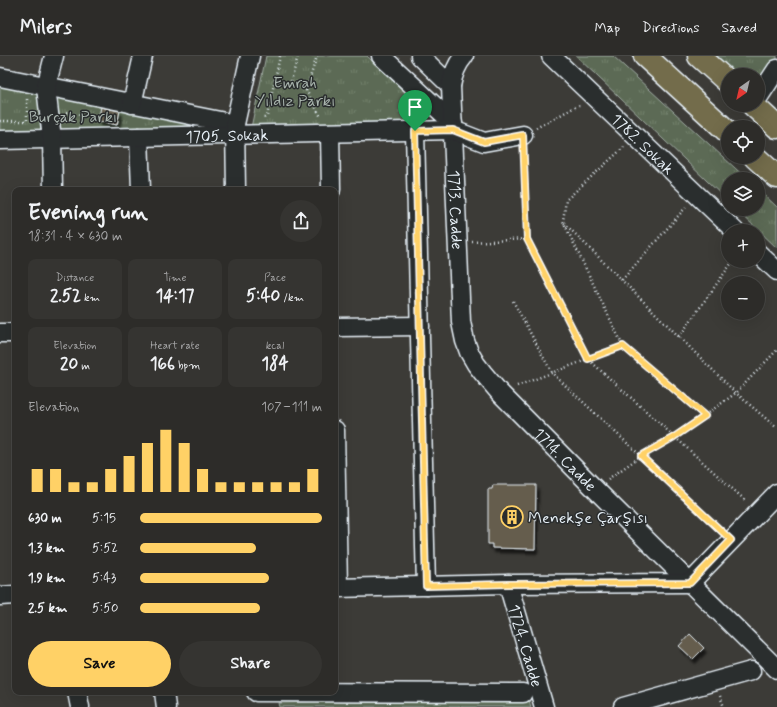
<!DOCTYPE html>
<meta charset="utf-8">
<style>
:root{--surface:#2d2c29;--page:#353431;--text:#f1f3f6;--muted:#a7a7a8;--line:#484846;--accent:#ffd166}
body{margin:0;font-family:Mynerve,sans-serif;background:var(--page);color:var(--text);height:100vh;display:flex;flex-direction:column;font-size:15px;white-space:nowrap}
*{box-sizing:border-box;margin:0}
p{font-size:13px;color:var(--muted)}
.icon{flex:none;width:22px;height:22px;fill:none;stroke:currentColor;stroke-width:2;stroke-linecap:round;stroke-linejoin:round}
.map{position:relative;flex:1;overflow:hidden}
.drawer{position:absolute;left:12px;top:131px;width:326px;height:508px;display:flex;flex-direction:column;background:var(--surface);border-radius:8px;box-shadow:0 4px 16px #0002,0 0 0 1px var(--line)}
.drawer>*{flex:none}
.needle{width:26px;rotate:214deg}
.controls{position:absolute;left:721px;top:12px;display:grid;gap:8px}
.controls a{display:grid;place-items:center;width:44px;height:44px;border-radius:50%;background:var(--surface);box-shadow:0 4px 16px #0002,0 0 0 1px var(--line);font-size:20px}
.pin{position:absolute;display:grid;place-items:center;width:34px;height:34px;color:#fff;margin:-41px -17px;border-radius:50% 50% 50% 0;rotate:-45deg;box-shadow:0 0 4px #0007}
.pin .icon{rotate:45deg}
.round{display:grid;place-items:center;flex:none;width:42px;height:42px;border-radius:21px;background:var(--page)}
.headline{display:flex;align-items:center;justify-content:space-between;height:68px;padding:0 16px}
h1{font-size:22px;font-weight:800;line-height:30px}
.stats{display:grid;grid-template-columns:repeat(3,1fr);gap:6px;height:68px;padding:4px 16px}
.stats div{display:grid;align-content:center;border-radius:8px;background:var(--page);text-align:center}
.stats b{font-size:17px;font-weight:800}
.stats small{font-size:11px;font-weight:400}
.stats p{font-size:11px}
.chart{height:112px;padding:8px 16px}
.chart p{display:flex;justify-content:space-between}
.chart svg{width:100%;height:72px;margin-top:4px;stroke:var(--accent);stroke-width:6}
.primary-button{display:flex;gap:8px;margin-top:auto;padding:8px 16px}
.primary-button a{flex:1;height:46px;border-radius:24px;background:var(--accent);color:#111;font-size:16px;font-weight:800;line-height:46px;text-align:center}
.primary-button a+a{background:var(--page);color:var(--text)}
ul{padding:0 16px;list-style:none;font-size:13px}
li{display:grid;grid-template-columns:64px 48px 1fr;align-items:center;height:30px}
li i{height:10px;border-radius:5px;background:var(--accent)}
header{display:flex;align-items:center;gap:24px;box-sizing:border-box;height:56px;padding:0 20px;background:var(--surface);border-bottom:1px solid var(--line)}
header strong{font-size:19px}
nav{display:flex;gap:22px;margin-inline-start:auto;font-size:14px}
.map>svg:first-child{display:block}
.grass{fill:url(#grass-tufts);stroke:#a2aea6}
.building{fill:#655d4d;stroke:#e8f1f8;filter:url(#shadow)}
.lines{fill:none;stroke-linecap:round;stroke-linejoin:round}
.minor-casing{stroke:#e8f1f8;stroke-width:21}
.major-casing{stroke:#e8f1f8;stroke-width:25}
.path{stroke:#e8f1f8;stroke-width:2.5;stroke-dasharray:1 3;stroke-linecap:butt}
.minor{stroke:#2a2d2e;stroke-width:18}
.major{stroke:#736c4b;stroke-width:22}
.route-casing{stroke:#fff;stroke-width:8}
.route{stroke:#ffd166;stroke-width:5}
.labels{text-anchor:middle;stroke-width:3;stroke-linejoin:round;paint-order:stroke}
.park-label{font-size:16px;fill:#a9b5ae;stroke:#2a2d2e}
.street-label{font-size:16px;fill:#e8f1f8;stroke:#2a2d2e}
.poi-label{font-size:16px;fill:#e8f1f8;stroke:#2a2d2e;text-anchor:start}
</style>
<header>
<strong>Milers</strong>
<nav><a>Map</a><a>Directions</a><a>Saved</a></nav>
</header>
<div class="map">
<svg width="777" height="651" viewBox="0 0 777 651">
<defs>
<pattern id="grass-tufts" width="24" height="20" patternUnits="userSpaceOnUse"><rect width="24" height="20" fill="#5b6b54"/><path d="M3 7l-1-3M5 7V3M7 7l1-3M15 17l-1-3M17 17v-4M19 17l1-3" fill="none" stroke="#73816d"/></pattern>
<filter id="shadow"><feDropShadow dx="2.5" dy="4.5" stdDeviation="1" flood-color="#0009"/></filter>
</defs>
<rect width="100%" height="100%" fill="#3c3b37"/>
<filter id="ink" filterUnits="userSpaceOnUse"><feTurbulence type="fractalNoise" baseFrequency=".025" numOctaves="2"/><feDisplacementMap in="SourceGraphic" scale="8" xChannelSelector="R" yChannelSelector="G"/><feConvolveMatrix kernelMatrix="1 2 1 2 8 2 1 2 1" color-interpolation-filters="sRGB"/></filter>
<g filter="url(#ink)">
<path class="grass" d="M266 0H367L423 53V61L418 67 251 72Z
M576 0H613L747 123H728V145Z
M699 0H777V13L758 42V19H728Z
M0 27 44 36 48 79 0 80Z
M53 38 217 73 57 79Z
M758 133 777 151V192L736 153H758Z
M528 641 531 651H280L279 647Z"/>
<path class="building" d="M101 51 120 55 117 69 98 65Z
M493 429H536L535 493 492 492V488H488V433H492Z
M690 578 704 592 693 603 679 590Z"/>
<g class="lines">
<g class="minor-casing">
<g id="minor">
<path d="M381 0 453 67"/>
<path d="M420 0 451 30"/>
<path id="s1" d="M464 0C456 9 453 18 451 30L461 266 465 285 469 296 476 308 483 317 499 336 594 432 777 613"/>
<path id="s2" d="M551 0 735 175"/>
<path d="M0 21 235 68"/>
<path d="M758 42 777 13"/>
<path d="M132 48 143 0"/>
<path d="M415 75 426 530"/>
<path d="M330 77 331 134"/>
<path d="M139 81 141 134"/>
<path id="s3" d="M0 84 453 74 484 86 523 79"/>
<path d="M53 134 52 83 46 31 54 0"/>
<path d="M236 134 235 68 250 0"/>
<path d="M758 197 777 215"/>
<path d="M335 271 420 270"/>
<path d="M0 277H15"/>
<path d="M335 374 338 532"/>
<path id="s4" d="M508 528 544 651"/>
<path d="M335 532 508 528 690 527 777 437"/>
<path d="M0 540 15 539"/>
<path d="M77 636 80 651"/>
<path d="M164 636 166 651"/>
<path d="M256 636 523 637"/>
<path d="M623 651 751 615"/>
</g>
</g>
<g class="major-casing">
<path id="major" d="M645 0 728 76
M699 0 728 26
M753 49 777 71
M755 101 777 121"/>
</g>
<path class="path" d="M275 24 306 34 317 0
M290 29 298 0
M306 34 321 61
M66 57 81 59
M264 62 267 60 280 0
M0 65H27V42
M536 72 579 49
M624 91 566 144 563 165 623 290 705 360
M523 95 527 183 588 303 746 445
M564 167 736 337 777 372
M472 186 527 183
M622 224 686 151
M513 245 552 317 719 473
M679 281 733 205
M517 330 623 290
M608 423 641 400 674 381 736 337 777 294
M720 640 724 651"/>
<use href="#minor" class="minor"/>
<use href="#major" class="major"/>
</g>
</g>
<g class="lines" filter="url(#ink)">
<g class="route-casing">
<path id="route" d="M453 74 484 86 523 79 527 183 588 303 623 290 705 360 674 381 641 400 731 484 690 527 508 528 426 530 415 75Z"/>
</g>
<use href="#route" class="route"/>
</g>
<defs>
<g id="building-ring" transform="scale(1.15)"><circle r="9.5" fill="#2a2d2e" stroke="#ffd166" stroke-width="1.5"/><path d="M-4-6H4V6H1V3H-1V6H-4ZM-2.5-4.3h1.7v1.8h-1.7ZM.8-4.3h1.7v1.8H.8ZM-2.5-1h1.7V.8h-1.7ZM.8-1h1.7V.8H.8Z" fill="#ffd166"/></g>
</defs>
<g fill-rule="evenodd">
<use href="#building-ring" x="512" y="461"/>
</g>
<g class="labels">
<g class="park-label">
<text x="295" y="32">Emrah<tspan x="295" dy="18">Yıldız Parkı</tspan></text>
<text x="73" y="66">Burçak Parkı</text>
</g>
<g class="street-label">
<text dy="6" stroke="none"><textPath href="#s3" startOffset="227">1705. Sokak</textPath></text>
<text dy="6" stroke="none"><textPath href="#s2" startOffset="127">1782. Sokak</textPath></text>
<text dy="6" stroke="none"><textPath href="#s1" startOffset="157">1713. Cadde</textPath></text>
<text dy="6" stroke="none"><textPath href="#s1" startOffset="445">1714. Cadde</textPath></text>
<text dy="6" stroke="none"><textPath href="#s4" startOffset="64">1724. Cadde</textPath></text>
</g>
<g class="poi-label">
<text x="528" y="467">Menekşe Çarşısı</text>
</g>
</g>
</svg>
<div class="controls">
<a><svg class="needle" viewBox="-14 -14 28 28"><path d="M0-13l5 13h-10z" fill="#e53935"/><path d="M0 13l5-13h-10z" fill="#a7a7a8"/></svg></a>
<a><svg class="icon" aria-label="locate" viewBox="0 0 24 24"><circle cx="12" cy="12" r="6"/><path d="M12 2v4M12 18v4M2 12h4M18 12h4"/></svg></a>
<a><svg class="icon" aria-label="layers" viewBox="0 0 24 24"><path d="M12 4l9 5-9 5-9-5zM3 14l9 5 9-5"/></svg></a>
<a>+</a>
<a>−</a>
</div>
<div class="pin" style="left:415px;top:75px;background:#1e9e55"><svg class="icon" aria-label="arrive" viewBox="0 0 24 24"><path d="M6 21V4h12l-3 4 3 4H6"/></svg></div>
<section class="drawer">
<div class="headline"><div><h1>Evening run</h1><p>18:31 · 4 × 630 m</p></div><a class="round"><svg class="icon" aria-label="share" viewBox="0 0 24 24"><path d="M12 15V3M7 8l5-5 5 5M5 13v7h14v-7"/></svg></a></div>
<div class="stats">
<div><p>Distance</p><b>2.52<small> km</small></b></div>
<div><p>Time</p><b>14:17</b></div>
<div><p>Pace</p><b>5:40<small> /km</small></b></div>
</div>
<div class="stats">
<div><p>Elevation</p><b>20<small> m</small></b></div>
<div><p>Heart rate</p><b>166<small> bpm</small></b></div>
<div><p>kcal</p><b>184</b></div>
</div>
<div class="chart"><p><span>Elevation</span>107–111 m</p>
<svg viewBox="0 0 160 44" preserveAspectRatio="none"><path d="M5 44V30M15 44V30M25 44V38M35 44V38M45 44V30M55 44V22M65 44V14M75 44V6M85 44V14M95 44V30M105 44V38M115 44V38M125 44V38M135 44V38M145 44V38M155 44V30"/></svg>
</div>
<ul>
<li><b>630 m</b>5:15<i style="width:100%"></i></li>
<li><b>1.3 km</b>5:52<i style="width:64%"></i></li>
<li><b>1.9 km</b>5:43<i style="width:71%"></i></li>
<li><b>2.5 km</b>5:50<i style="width:66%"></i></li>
</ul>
<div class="primary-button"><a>Save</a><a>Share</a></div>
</section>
</div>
